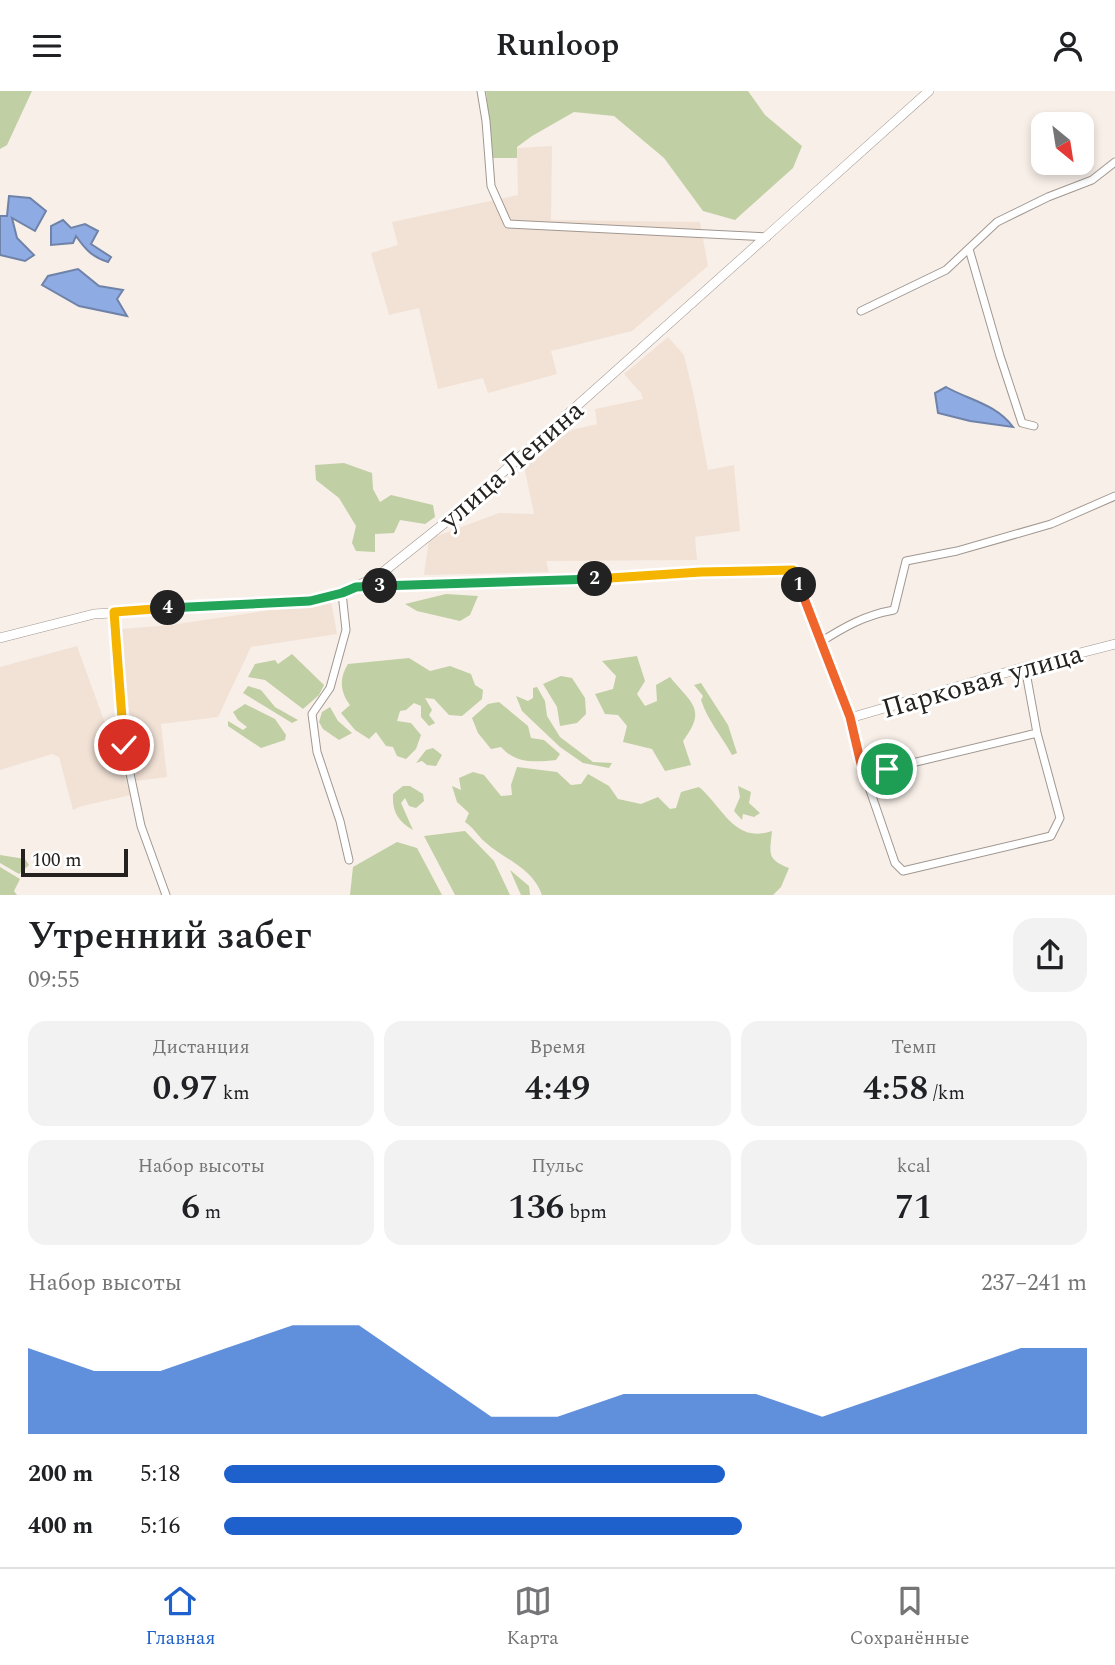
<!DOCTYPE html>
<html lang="ru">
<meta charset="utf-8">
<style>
:root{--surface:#fff;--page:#f2f2f2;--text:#202124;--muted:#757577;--line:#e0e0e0;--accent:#1e60cc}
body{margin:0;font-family:Spectral,serif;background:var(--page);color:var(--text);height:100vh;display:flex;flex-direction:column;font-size:26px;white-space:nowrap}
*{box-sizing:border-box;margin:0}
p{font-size:23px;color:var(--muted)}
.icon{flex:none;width:38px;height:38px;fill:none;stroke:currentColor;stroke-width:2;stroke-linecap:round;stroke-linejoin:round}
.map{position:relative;height:804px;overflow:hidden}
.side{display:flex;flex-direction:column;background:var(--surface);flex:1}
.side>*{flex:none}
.needle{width:46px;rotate:150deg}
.buttons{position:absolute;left:1031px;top:21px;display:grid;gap:14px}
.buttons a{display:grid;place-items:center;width:63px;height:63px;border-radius:14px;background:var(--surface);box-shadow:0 4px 10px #0003;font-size:35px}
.scale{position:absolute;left:21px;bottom:18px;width:107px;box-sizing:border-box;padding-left:7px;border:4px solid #24211f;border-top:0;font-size:19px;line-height:24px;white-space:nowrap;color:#24211f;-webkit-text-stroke:5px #fff;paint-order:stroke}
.pin{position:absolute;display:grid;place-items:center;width:60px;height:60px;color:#fff;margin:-30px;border:4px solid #fff;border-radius:50%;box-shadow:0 2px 7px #0007}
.km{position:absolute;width:35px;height:35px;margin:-18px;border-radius:50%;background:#222;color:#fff;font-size:19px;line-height:35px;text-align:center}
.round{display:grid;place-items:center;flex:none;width:74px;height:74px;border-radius:21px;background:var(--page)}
.summary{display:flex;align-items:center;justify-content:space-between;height:119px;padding:0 28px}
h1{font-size:38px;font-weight:600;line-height:52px}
.figures{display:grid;grid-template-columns:repeat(3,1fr);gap:10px;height:119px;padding:7px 28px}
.figures div{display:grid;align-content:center;border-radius:18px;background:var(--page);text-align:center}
.figures b{font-size:35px;font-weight:600}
.figures small{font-size:19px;font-weight:400}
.figures p{font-size:19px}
.chart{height:196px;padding:14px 28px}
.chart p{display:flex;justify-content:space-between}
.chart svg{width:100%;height:126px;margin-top:7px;fill:var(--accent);opacity:.7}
ul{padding:0 28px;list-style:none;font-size:23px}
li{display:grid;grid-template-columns:112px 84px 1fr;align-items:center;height:52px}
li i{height:18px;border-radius:9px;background:var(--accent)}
header{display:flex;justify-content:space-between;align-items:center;height:91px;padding:0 28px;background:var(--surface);font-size:32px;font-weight:600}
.tab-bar{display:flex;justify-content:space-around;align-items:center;height:98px;border-top:2px solid var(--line);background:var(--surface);font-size:19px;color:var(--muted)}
.tab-bar a{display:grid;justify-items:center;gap:4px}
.tab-bar .selected{color:var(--accent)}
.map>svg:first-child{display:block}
.built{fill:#f2e2d6}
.green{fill:#c0cfa4}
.water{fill:#8fabe3;stroke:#6f82a8;stroke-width:2}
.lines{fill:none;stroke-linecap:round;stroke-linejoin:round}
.minor-casing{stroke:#a09791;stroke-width:9}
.tertiary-casing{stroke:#a09791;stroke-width:10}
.minor{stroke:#fff;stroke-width:7}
.tertiary{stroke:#fff;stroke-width:9}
.split-1-casing{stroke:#fff;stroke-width:14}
.split-2-casing{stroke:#fff;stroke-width:14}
.split-3-casing{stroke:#fff;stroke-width:14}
.split-4-casing{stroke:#fff;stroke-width:14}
.split-5-casing{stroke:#fff;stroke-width:14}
.split-1{stroke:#f0652b;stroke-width:9}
.split-2{stroke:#f5b400;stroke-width:9}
.split-3{stroke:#22a559;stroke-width:9}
.split-4{stroke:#22a559;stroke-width:9}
.split-5{stroke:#f5b400;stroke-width:9}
.labels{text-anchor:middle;stroke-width:6;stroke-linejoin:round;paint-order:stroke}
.street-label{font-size:28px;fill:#24211f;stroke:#fff}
</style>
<header><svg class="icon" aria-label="menu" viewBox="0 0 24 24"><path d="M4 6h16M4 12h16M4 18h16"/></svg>Runloop<svg class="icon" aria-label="person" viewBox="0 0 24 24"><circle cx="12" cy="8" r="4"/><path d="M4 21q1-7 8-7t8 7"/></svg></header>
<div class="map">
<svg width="1115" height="804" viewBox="0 0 1115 804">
<rect width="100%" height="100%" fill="#f8efe8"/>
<path class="built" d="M552 55 551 129 700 131 708 175 632 240 551 260 557 283 488 302 483 287 438 298 419 217 389 224 371 162 398 154 392 131 518 104 517 57Z
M668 246 684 264 694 305 708 379 734 374 740 440 695 446 697 469 546 470 549 481 424 484 429 448 499 422 534 423 524 375 568 340 597 333 595 318 643 308 641 302 624 283Z
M331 510 337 543 251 556 218 626 161 633 167 686 136 690 121 538 171 534Z
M77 555 131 704 82 715 73 719 59 666 52 663 0 679V576Z"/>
<path class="green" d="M0 0H32L7 54 0 58Z
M486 0H748L765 24 802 55 793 77 735 129 703 120 664 67 614 25 574 21 532 45 517 56V67H493Z
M344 372 372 382 373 398 380 411 391 404 433 414 435 426 425 433 400 429 394 442 375 443V461L356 460 352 452 356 435 339 407 316 389 315 374Z
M446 503 478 505 470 524 460 530 417 520 405 513Z
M292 563 324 594 319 604 303 618 265 589 248 586 255 573 275 569 278 573Z
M637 565 645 590 637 603 645 615 657 610 656 594 670 586C692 613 707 618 683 650L691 674 665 680 652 658 623 651 627 635 618 624 605 623 595 603 613 598 616 585 602 570Z
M409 567 430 580 450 575 471 583 475 594 483 599 482 608 462 625 449 624 434 608 425 607 432 619 429 624 435 632 429 635 421 626V615L414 612 406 619 400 620 397 630 411 632 421 644 416 658 406 668 397 665 393 656 386 655 376 641 369 648 355 639 341 622 350 614C340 601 339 587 348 573Z
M561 585 572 587 585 607 586 623 577 632 560 635 557 616 543 593Z
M701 592 728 634 737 662 732 664C721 644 708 630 701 609L703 605 694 594Z
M248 595 261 599 275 616 298 629 292 632 243 602Z
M537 596 545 610 547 625 560 646 593 671 612 672 609 677 583 672 560 656 522 620 516 605 528 610 533 607V597Z
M499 611 528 635 531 647 544 649 560 663 556 669C535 671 516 673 501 656L491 658 478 642 472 627 488 613Z
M245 613 275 628 286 644 285 649 261 657 228 635V630L243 639 247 636 238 629 233 621Z
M330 616 338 630 352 642 339 649 323 638 319 631 322 621Z
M433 657 442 664 436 675 427 674 422 670 416 672 426 659Z
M517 676 557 681 571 694 581 693 588 683 609 695 618 708 641 713 658 706 670 718 676 717 681 701 699 696C723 716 734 753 772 740 770 762 766 768 789 777L781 796 773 804H542C533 777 505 769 485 751 477 744 474 737 465 731L469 722 457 711 452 695 461 699 459 687 473 681 484 684 501 705 512 704 511 694Z
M403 695H410L423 703 424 710 416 717 409 715 405 707 401 712 413 739C398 730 392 721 393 703Z
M738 695 751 701 749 712 760 722 754 726 743 723 742 729 734 720 740 706Z
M465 740 494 770 510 804H455L424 745Z
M397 751 417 757 442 804H350L353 776Z
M0 764 25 768 29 774 19 783 0 772Z
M0 776 20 788 14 800 17 804H0Z
M510 779 529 795 530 804H521Z"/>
<path class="water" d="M9 105 30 107 46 120 35 140 12 127 17 147 34 164 25 170 0 164V125H7Z
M63 129 71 137 85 133 98 140 91 153 111 166 108 171C92 166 85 158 76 145L73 152 51 154V135Z
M78 178 99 195 123 199 117 208 127 225 79 215 42 194 48 185Z
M946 296C969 309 996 313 1013 336L970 330 938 322 935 302Z"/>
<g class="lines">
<g class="minor-casing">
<path id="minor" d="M481 0 486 30 491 95 508 133 767 146
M969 158 1000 265 1022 332 1034 335
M861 220 946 179 997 131 1048 106 1092 89 1115 71
M342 502 346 539 330 597 312 623 317 661 340 730 349 769
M114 521 124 654 141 735 166 804
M819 552C844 536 865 524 894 519L906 470 957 460 1051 433 1115 405
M850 627 861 673 895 772 903 780 1051 745 1060 727 1037 642 1025 576
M861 673 887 678 1037 642"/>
</g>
<g class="tertiary-casing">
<path id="tertiary" d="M361 496 548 491 701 481 793 479 850 627 1025 576 1115 553
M0 547 94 523 310 510 342 502 378 485 456 423 929 0"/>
</g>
<use href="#minor" class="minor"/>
<use href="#tertiary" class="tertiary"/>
</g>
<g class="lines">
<g class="split-1-casing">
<path id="split-1" d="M799 494 850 626 861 673 887 678"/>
</g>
<g class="split-2-casing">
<path id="split-2" d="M595 488 701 481 793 479 799 494"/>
</g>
<g class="split-3-casing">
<path id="split-3" d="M380 495 595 488"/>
</g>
<g class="split-4-casing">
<path id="split-4" d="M168 517 310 510 342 502 356 496 380 495"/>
</g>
<g class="split-5-casing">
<path id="split-5" d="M124 654 114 521 168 517"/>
</g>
<use href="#split-1" class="split-1"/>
<use href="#split-2" class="split-2"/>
<use href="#split-3" class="split-3"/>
<use href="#split-4" class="split-4"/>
<use href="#split-5" class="split-5"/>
</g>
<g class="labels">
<g class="street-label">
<text transform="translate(511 373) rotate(-41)" y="10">улица Ленина</text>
<text transform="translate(982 589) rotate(-16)" y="10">Парковая улица</text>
</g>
</g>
</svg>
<div class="buttons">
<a><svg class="needle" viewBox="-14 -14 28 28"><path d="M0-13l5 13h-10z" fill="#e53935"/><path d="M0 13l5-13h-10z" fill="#757577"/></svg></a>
</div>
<div class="scale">100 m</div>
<div class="pin" style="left:887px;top:678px;background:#1e9e55"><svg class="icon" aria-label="arrive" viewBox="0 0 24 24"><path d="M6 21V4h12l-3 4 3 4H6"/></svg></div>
<div class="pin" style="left:124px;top:654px;background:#d93025"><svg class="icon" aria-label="check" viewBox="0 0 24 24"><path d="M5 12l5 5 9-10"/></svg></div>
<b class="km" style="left:799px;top:494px">1</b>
<b class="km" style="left:595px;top:488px">2</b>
<b class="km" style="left:380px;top:495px">3</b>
<b class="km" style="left:168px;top:517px">4</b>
</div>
<section class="side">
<div class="summary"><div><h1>Утренний забег</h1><p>09:55</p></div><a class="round"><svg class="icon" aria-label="share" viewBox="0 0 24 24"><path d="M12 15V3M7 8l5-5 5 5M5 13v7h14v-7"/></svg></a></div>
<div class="figures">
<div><p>Дистанция</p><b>0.97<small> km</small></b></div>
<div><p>Время</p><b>4:49</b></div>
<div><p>Темп</p><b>4:58<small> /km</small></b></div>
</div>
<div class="figures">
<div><p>Набор высоты</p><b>6<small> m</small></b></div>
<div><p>Пульс</p><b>136<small> bpm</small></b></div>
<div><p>kcal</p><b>71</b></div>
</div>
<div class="chart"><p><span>Набор высоты</span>237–241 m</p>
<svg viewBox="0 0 160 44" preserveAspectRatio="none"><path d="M0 44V14L10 22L20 22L30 14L40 6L50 6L60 22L70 38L80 38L90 30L100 30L110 30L120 38L130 30L140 22L150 14L160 14V44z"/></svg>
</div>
<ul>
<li><b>200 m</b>5:18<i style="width:58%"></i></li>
<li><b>400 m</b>5:16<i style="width:60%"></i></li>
</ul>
</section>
<nav class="tab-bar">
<a class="selected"><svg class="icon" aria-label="home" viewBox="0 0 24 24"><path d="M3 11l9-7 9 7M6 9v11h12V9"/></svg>Главная</a>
<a><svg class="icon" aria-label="map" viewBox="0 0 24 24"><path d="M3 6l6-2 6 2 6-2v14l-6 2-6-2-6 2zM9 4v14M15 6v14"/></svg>Карта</a>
<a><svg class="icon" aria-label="saved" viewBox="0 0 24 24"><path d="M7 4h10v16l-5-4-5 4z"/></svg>Сохранённые</a>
</nav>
